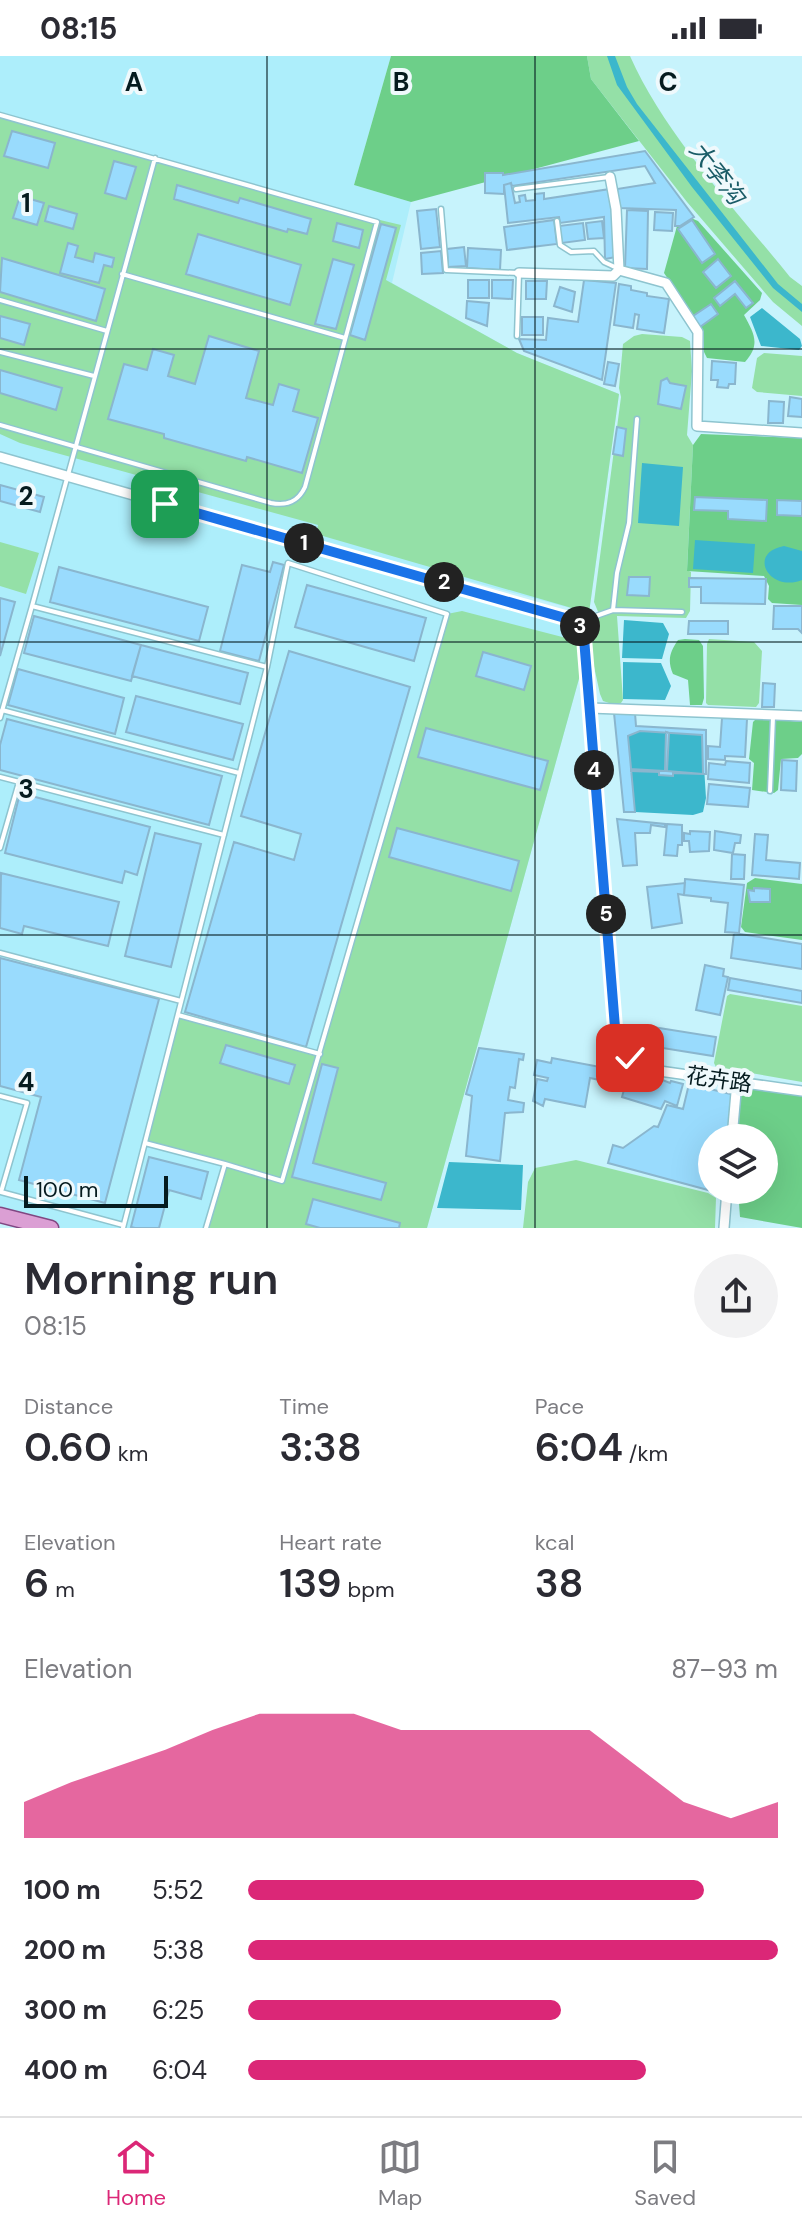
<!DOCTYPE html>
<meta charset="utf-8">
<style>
:root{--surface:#fff;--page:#f2f2f3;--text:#2b2b33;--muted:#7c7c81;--line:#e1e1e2;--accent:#db2777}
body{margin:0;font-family:"DM Sans","Noto Sans SC",sans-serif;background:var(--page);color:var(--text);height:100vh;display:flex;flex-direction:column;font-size:30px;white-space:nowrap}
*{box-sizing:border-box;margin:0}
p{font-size:26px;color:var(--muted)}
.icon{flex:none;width:44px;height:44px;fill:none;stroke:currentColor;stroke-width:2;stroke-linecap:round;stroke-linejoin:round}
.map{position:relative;height:1172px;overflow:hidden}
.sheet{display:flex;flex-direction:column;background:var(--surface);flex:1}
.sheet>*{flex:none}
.buttons{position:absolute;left:698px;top:1068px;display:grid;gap:16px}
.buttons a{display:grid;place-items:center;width:80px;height:80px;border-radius:50%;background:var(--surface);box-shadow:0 8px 32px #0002;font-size:40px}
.scale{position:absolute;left:24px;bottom:20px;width:144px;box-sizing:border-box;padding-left:8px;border:4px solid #051b1f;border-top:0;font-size:22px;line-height:28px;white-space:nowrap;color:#051b1f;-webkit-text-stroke:6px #eff9fc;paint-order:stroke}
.pin{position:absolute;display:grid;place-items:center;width:68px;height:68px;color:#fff;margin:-34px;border-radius:16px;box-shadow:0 4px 12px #0006}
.km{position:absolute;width:40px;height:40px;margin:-20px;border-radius:50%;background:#222;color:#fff;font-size:22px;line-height:40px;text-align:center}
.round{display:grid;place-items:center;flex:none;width:84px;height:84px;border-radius:42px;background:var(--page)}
.summary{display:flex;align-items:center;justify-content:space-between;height:136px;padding:0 24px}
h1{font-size:44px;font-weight:600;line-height:60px}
.stats{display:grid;grid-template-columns:repeat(3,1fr);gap:12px;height:136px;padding:8px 24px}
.stats div{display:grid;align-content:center}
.stats b{font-size:40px;font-weight:600}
.stats small{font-size:22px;font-weight:400}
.stats p{font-size:22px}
.chart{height:224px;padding:16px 24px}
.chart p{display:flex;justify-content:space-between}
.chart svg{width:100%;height:144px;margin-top:8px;fill:var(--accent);opacity:.7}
ul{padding:0 24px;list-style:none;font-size:26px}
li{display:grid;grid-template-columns:128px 96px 1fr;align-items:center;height:60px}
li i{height:20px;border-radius:10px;background:var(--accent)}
.status{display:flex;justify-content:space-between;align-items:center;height:56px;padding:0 40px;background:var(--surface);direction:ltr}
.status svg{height:22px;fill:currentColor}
.tab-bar{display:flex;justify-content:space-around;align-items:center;height:112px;border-top:2px solid var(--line);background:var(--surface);font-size:22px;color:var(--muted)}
.tab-bar a{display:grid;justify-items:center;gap:4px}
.tab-bar .active{color:var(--accent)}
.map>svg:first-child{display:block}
.built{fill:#adeefb}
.green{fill:#94e0a7}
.forest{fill:#6dcf89}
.water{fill:#3cb7cc}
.building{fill:#99dbfd;stroke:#8ab6ce;stroke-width:2}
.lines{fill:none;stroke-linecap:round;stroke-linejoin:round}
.lane-casing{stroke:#8ec4cf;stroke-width:7}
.street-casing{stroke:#8ec4cf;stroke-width:12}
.primary-casing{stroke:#804782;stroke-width:17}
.lane{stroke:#fff;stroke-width:4}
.street{stroke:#fff;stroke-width:9}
.primary{stroke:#db9fd4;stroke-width:14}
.route-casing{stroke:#fff;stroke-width:16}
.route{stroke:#1a73e8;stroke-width:10}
.grid{fill:none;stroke:#051b1f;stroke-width:2;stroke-opacity:0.55}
.labels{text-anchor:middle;stroke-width:8;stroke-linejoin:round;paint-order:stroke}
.street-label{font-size:22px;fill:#051b1f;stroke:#eff9fc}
.water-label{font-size:24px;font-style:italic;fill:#1a5c67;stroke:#eff9fc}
.grid-label{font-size:26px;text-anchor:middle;font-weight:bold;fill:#051b1f;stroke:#eff9fc;stroke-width:8;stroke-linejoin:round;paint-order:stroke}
</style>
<div class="status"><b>08:15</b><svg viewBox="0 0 49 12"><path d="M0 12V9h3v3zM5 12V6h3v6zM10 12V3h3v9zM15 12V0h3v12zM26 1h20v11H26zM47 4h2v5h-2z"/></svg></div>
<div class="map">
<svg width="802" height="1172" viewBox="0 0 802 1172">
<rect width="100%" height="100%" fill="#c7f3fc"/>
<path class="built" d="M0 0H391L354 129 411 146 392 227 517 297 619 338 589 557 0 400Z
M0 401 579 566 585 601 427 1172H51L0 1159Z"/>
<path class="green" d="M587 0H630C665 79 736 154 790 221L802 230V270L773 246 687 146 591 23Z
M0 59 377 166 380 164 401 169 386 224 517 297 619 338 589 557 316 478 318 469 20 387 0 378Z
M642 278 682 281 690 285 692 315 687 379 693 389 687 514 691 516 690 555 686 562 617 560 623 644 621 647 615 649 603 645 600 638 585 569 588 562 599 558 594 546 621 341 619 332 623 288 634 280Z
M764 297 802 300V340L757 336 752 332 757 302Z
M0 486 39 497 26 538 0 530Z
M462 555 574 584 585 601 427 1172H206L224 1108 145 1087 178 959 319 998 447 558Z
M709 583 754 586 762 595 759 647 756 651 708 649 706 647 707 588Z
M730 938 802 950V1026L716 1011 714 1007 727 940Z
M576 1104 708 1137 716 1142 715 1172H523L528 1126 535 1112Z"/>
<path class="forest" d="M391 0H587L591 23 639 85 411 146 354 129Z
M691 162 698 165 762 237 760 244 744 259C754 277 761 289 745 306L707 302 704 296V276L664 217 677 170Z
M701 378 802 382V549L772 547 768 543 769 530 764 520 687 515 693 389Z
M685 583 699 584 703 590 704 642 702 649H690L688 624 673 618C667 604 670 596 678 584Z
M757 662 802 666V698L798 702 781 703 778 734 774 737 752 734 754 707 749 703 753 666Z
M755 822 802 828V884L745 876 741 871 747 827Z
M751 1031 802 1039V1172L740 1161 738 1134H764V1082H738L739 1040 745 1032Z"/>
<path class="water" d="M607 0H615L627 31 637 48 778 228 802 248V256L773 232 692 131 617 29Z
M762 252 800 283 802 290 799 294 761 290 750 261Z
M642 407 683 411 679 470 638 467Z
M695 484 755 488 753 517 693 513Z
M784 490 802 495V524C770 537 746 497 784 490Z
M624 564 663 567 669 578 662 603 622 602Z
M623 606 661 607 671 630 665 644 623 643Z
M640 675 702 679 706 742 703 756 693 759 635 756 628 680Z
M449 1106 523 1109 521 1154 437 1152Z"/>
<path class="building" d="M12 75 55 87 48 112 4 100Z
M645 95 694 161 680 170H675L676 154 619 152 617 133 655 127 645 110 512 130 511 127 504 129V138L485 137V117H503V119Z
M114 105 136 111 126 143 105 137Z
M511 127 515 147 520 146 519 140 525 139 526 145 535 144V138L544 137V143L610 133 616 201 605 203 604 161 560 167 559 161 508 167 504 129Z
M177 129 238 147 240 142 311 163 307 178 288 173 287 176 174 143Z
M20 140 44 147 37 169 13 162Z
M49 150 77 158 73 173 45 165Z
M436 153 440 191 421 193 417 155Z
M627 154 648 155 647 213 625 212Z
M655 156 673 157 672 175 654 174Z
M554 164 557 188 507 194 504 171Z
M692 164 715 198 702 207 678 173Z
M602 165 604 182 588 183 586 167Z
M337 167 363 174 359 192 333 185Z
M583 167 585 184 562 187 559 170Z
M381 168 396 172 365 284 350 279Z
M198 178 301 209 290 249 186 218Z
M68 187 78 190 75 201 93 206 95 197 114 202 112 211 104 209 99 227 60 217Z
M464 191 466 210 448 211 447 193Z
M468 192 501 194 500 214 467 212Z
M441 195 443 217 422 218 421 197Z
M2 202 105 233 96 265 0 236Z
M333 203 354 209 336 273 315 268Z
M718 203 731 220 716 232 703 216Z
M468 224H489V242H468Z
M492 224H513L512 243 492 242Z
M584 224 616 227 602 324 524 295 519 283 546 284 548 262 578 266Z
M526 225H547L546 243H526Z
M735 225 753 247 746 252 735 238 720 250 714 242Z
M619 228 631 230V234L647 237V240L669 243 664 277 637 273 639 259 635 258 633 272 614 269Z
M560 231 575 236 572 256 554 250Z
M467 245 489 247 487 270 466 262Z
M711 248 718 258 700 271 693 260Z
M0 260 30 268 24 289 0 282Z
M522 261H543V279H522Z
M209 280 259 295 246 342 273 349 279 328 299 334 293 355 318 362 302 417 247 401 246 405 164 382V378L108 363 124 308 147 314 153 293 174 299 168 320 195 328Z
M712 305 736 307 735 328H729L728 332 717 331 718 324H711Z
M608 306 619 308 615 330 604 328Z
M0 314 62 332 56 354 0 337Z
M667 322 670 327 686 330 681 353 658 348 661 325Z
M790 341 802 343V361L788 360Z
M769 345 784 346 783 367H768Z
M617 371 626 373 623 400 613 398Z
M0 429 44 441 40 456 0 445Z
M695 441 767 444 766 465 728 463V455L694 454Z
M777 444 802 445V460L777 459Z
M273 506 284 509 259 605 220 595 242 509 270 516Z
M59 511 208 551 199 585 50 546Z
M629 521H650L649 540 627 539Z
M689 522 766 523 765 548 701 547V531H689Z
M307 529 426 562 414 605 295 571Z
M0 542 15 546 0 600Z
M774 550H802V577L798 573H773Z
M34 560 141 589 131 625 24 597Z
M689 565H728V578H688Z
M141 589 248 617 240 648 132 620Z
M289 595 410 631 306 991 185 956 234 786 294 804 301 778 241 760Z
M483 596 531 610 524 634 476 620Z
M18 613 124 642 115 678 8 649Z
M763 627 775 628 774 651H762Z
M136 640 243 668 233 704 126 676Z
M614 657H635L636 670 706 674V718H703L702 679 640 675 628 680 635 756H624Z
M722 662 747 663 745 701 725 700V704L708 703V690L720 691Z
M7 663 222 720 209 769 0 714V689Z
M426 672 548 705 540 734 418 701Z
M666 676 669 677 667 715 703 718 673 717V720L659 719V716L631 715V713L665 715Z
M782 704 797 705 796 735 781 734Z
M726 705 750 707 749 727 708 723 709 707 725 709Z
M709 728 750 732 748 751 707 748Z
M20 737 150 771 137 819 125 815 122 827 5 797Z
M617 763 665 768V771L651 769 650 777H635L637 809 623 810Z
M667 768 682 769V789H678L677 800 664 799Z
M397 772 519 805 511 835 389 801Z
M690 775 710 776 709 795 690 796 689 785H684V777L690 778Z
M715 775 741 779 740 787H735L733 797 714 794Z
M155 777 201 788 171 911 125 900Z
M755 778 768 779 766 804 800 807 799 823 752 819Z
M732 798 745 799 744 823H731Z
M1 817 119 846 108 890 24 870 22 878 0 872Z
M685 823 744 829 739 877 725 876 728 847 711 845V842L684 839Z
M685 827 684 839 678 838 682 867 652 872 647 831Z
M754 832 770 833V846H750L748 834 754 835Z
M734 877 802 888V913L731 902Z
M0 902 159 943 105 1147 19 1124 41 1041 0 1030Z
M705 909 724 913 723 920 728 921 720 959 696 954Z
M730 922 802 935V947L728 934Z
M653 971 716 981 713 1000 650 990Z
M226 989 295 1009 289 1028 220 1007Z
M479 992 524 998 523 1004 519 1003 515 1032 510 1031 508 1044 524 1047 523 1056 505 1057 500 1105 466 1100 472 1040 466 1038Z
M552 1002 611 1013 609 1026 590 1022 585 1051 545 1043 543 1050 533 1045 537 1023 547 1025 548 1022 534 1019 537 1004 551 1007Z
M322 1008 338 1012 313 1107 386 1127 381 1144 292 1121Z
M634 1013 670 1027 671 1025 683 1028 677 1050 665 1045 661 1053 622 1041 625 1030 632 1032 625 1029Z
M689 1028 735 1039 728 1082H712V1130L710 1129 708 1134 608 1107 613 1089 623 1092 654 1070 658 1071 667 1049 683 1053Z
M149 1101 208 1116 201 1143 169 1134 159 1172H135L131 1171Z
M313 1143 400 1167 399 1172H320L306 1168Z"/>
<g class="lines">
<g class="lane-casing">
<path id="lane" d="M0 59 377 166 305 431C298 446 287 450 271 447L0 369
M516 133 609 121
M441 153 446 214 519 217 517 280
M557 165 560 189 571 196 594 195 604 206 617 212
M122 218 345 282
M0 244 107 275
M0 296 94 320
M32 550 155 102
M613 554 682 556
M579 566 613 554 617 517 629 467 637 363
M2 654 239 717
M0 662 32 550 267 611 123 1172
M0 721 224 779
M770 735 773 661
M0 792 19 726
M0 897 181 945
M178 959 320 998
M0 1040 27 1047 1 1136 123 1169
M145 1087 225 1108
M206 1172 225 1108 282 1125 447 558 288 507 267 611"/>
</g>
<g class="street-casing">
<path id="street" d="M610 121 616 153 619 214 666 227 698 276 697 370 802 377
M519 217 613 220 619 214
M0 401 579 566 584 582 616 984 638 1012 802 1035
M590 652 802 660
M732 1082 737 1025
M724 1172 727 1134"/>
</g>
<g class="primary-casing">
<path id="primary" d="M0 1159 51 1172"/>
</g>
<use href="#lane" class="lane"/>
<use href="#street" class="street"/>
<use href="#primary" class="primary"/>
</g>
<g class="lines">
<g class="route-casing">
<path id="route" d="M165 448 579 566 584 582 616 984 630 1002"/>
</g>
<use href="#route" class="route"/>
</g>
<path class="grid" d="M267 0V1172M535 0V1172M0 293H802M0 586H802M0 879H802"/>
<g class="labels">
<g class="street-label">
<text transform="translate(719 1023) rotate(8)" y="8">花卉路</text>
</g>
<g class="water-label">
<text transform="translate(717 117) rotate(52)" y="8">大李沟</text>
</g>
</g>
<g class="grid-label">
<text x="134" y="35">A</text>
<text x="401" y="35">B</text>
<text x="668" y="35">C</text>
<text x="26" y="156">1</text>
<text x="26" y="449">2</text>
<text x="26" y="742">3</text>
<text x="26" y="1035">4</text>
</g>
</svg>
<div class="buttons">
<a><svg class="icon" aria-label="layers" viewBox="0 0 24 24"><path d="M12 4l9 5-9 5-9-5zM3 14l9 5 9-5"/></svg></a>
</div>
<div class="scale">100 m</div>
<div class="pin" style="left:165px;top:448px;background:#1e9e55"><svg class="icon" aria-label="arrive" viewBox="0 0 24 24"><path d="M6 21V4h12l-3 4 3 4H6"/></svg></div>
<div class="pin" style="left:630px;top:1002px;background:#d93025"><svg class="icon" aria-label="check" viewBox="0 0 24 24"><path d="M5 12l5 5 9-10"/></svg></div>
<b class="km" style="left:304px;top:487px">1</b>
<b class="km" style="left:444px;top:526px">2</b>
<b class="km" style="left:580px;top:570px">3</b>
<b class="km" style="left:594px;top:714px">4</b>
<b class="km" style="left:606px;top:858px">5</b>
</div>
<section class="sheet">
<div class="summary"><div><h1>Morning run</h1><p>08:15</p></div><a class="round"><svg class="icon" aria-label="share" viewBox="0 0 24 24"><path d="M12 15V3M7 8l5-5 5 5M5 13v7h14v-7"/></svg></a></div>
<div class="stats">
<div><p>Distance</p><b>0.60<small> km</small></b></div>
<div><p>Time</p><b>3:38</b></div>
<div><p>Pace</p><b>6:04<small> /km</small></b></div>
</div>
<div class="stats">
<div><p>Elevation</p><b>6<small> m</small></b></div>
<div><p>Heart rate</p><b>139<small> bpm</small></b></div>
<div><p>kcal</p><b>38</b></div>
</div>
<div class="chart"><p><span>Elevation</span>87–93 m</p>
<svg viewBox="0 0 160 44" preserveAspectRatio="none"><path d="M0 44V33L10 27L20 22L30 17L40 11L50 6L60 6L70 6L80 11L90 11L100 11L110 11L120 11L130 22L140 33L150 38L160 33V44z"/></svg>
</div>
<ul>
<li><b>100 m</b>5:52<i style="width:86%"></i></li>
<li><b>200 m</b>5:38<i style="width:100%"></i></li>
<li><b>300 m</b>6:25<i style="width:59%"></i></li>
<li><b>400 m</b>6:04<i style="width:75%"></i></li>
</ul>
</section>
<nav class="tab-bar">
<a class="active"><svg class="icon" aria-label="home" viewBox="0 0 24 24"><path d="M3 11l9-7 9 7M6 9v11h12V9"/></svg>Home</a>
<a><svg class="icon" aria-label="map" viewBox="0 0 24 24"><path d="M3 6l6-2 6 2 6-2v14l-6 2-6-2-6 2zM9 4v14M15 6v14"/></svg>Map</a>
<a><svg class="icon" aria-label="saved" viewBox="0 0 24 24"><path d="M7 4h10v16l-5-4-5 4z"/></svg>Saved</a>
</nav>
